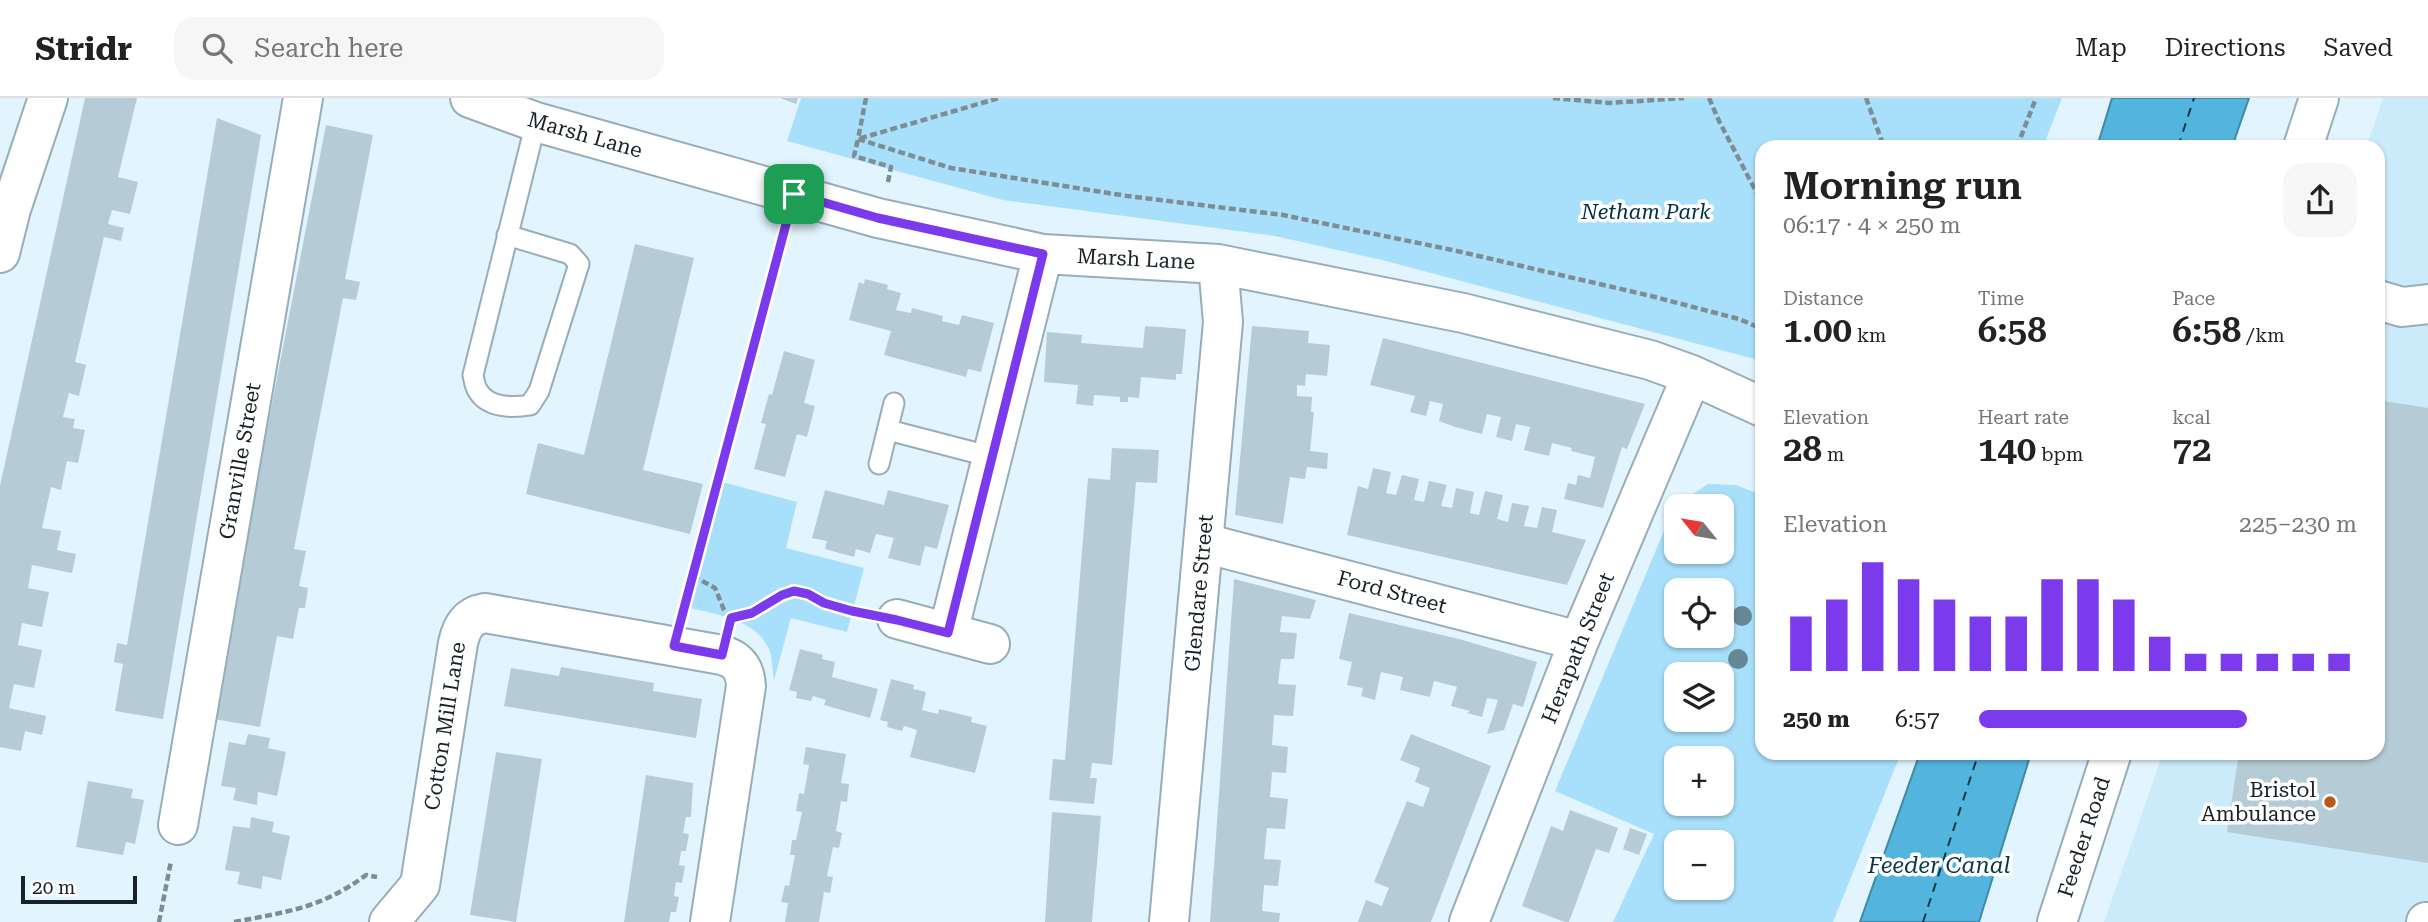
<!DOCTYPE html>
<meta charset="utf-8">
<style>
:root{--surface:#fff;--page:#f6f6f6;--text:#222;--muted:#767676;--line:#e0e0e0;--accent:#7c3aed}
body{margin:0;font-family:"Roboto Serif",serif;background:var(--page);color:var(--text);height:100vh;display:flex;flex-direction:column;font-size:26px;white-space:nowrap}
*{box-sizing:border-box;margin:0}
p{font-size:23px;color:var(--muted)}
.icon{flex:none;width:38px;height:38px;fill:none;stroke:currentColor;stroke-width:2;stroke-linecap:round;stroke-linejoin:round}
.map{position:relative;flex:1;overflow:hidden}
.sheet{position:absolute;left:1755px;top:42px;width:630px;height:620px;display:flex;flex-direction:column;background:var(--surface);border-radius:21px;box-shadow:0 2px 5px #0004}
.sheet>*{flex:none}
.needle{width:46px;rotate:300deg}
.tools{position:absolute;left:1664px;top:396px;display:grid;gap:14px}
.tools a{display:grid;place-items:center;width:70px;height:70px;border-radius:14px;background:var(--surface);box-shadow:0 2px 5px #0004;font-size:35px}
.scale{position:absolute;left:21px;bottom:18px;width:116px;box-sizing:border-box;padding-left:7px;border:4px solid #182125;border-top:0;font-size:19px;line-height:24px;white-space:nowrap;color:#182125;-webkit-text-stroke:5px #fff;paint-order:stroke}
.pin{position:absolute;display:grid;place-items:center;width:60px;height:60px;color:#fff;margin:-30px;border-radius:14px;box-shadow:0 4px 10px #0006}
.round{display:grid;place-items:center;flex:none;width:74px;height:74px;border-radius:21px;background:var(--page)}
.summary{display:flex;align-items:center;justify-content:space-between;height:119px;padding:0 28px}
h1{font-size:38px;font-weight:600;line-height:52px}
.stats{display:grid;grid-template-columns:repeat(3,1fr);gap:10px;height:119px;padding:7px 28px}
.stats div{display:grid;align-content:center}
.stats b{font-size:35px;font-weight:600}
.stats small{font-size:19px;font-weight:400}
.stats p{font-size:19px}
.chart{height:196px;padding:14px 28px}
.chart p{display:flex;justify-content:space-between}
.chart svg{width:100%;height:126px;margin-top:7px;stroke:var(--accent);stroke-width:6}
ul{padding:0 28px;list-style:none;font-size:23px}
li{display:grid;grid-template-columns:112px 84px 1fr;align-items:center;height:52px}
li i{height:18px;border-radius:9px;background:var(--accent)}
header{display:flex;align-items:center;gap:42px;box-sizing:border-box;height:98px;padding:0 35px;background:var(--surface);border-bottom:2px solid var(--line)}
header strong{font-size:33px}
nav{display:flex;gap:38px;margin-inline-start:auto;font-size:24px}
.search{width:490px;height:63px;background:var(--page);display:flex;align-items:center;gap:18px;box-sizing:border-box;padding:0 24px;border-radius:21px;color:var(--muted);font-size:26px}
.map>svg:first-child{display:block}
.built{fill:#cbebfa}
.green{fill:#a8e0fb;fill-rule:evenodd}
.water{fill:#53b5de;stroke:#4189a6;stroke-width:2}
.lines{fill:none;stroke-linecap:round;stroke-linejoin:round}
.ferry{stroke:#0b3849;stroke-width:2;stroke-dasharray:9 7;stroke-linecap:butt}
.building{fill:#b5ccd7}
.service-casing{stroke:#97adb8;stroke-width:23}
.minor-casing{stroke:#97adb8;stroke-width:42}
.tertiary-casing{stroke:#97adb8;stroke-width:42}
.path{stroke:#7e8c93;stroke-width:4.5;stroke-dasharray:7 3.5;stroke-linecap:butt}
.service{stroke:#fff;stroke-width:19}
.minor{stroke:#fff;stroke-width:38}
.tertiary{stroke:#fff;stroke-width:38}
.tree{fill:#668896}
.route-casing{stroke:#fff;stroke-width:14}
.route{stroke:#7c3aed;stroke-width:9}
.poi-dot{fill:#ba5917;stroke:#fff;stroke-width:2.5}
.labels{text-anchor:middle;stroke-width:7;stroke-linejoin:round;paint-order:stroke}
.street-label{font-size:21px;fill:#182125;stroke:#fff}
.park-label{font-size:21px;font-style:italic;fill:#002f40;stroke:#fff}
.poi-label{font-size:21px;fill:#182125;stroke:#fff;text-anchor:end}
.water-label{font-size:23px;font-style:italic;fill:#0b3849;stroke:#fff}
</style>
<header>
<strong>Stridr</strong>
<div class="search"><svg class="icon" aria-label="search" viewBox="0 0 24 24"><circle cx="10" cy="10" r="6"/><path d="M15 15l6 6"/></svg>Search here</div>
<nav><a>Map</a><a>Directions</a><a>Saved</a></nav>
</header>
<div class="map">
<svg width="2428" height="824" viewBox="0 0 2428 824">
<rect width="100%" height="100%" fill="#e2f5fe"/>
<path class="built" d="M2383 0H2428V824H2104L2163 655 2378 654V49H2366Z"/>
<path class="green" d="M801 0H2062L2043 49H1762V263L1382 162 1275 138 1003 102 787 43Z
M722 384 797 404 786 450 864 470 847 534 791 520 774 582C772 574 773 563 770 554 759 522 718 517 690 510Z
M1708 386 1736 387 1762 397V654L1901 655 1833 824H1613L1654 736 1555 693 1666 428 1676 411V453H1722V408H1679L1682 403ZM1676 492H1722V537H1676ZM1676 576H1722V621H1676ZM1676 660H1722V705H1676ZM1676 744H1722V789H1676Z"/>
<path class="water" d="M2112 0H2249L2232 49H2097Z
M1920 655H2031L1979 824H1860Z"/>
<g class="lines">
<path class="ferry" d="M2178 49 2194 0
M1923 824 1979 654"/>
</g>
<path class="building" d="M85 0H137L118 79 138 84 130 116 112 112 108 126 124 130 121 143 104 139 75 264 86 267 79 298 69 295 63 319 75 321 73 330 85 332 78 365 67 363 61 392 51 389 42 430 61 433 57 452 76 456 72 475 32 467 28 490 49 494 42 529 22 525 18 547 42 552 34 590 14 586 9 610 46 618 42 637 25 633 21 653 0 649V388Z
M780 0H798L796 6Z
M217 20 261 37 163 621 115 613 123 566 114 564 117 545 127 547Z
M326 27 373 37 345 181 360 184 356 202 343 200 294 451 306 453 299 488 308 490 305 510H299L293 541 277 538 260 629 214 621 258 378Z
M635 146 694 160 643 372 703 386 690 436 526 396 538 345 584 357Z
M865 181 888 187 887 191 901 195 896 212 911 215 912 210 943 218 942 223 959 227 962 217 994 225 981 274 968 271 966 279 884 257 891 233 849 222 859 184 864 186Z
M1145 228 1186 231 1182 276H1176V282L1141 279 1139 300 1128 299V304H1120V299L1094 297 1093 308 1076 306 1078 287 1044 284 1047 234 1082 237 1081 245 1143 250Z
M1252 228 1309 233 1308 245 1330 247 1327 278 1306 276 1305 288 1297 287V298L1312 299 1311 314H1314L1310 353 1328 355 1327 371 1307 369 1305 381 1290 379 1283 426 1235 417Z
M1383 240 1645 306 1627 351 1622 349 1603 410 1564 401 1568 385 1576 387 1578 377 1590 380 1595 359 1571 353 1572 350 1552 345 1549 358 1524 352 1530 329 1516 326 1512 343 1496 339 1501 319 1487 316 1482 336 1455 329 1439 323 1443 306 1430 303 1426 318 1410 314 1415 298 1370 287Z
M784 253 815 262 804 305 815 308 807 339 797 336 785 379 754 371 766 326 761 325 769 296 772 297Z
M2378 302 2428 310V765L2227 734 2239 654H2378Z
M1112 350 1159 352 1157 385 1136 384 1112 667 1092 665 1090 680H1097L1094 706 1049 702 1053 661 1065 662 1088 380 1110 382Z
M1373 370 1391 374 1386 395 1396 397 1402 377 1419 381 1414 402 1424 404 1429 383 1447 387 1441 408 1452 410 1456 390 1474 394 1470 415 1479 417 1485 393 1503 397 1497 421 1508 424 1512 405 1529 408 1524 428 1537 430 1542 409 1557 412 1552 434 1586 442 1567 487 1347 437 1358 388 1368 391Z
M825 392 884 407 888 392 949 407 937 451 925 448 920 468 888 460 894 440 876 436 870 455 856 451 854 459 825 451 827 443 812 440Z
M1234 481 1316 502 1310 521 1282 518 1280 534 1297 535 1294 561H1281L1278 586 1296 587 1293 618 1274 617 1272 647 1288 649 1286 675 1272 674 1270 699 1288 701 1285 731 1267 730 1264 761 1281 762 1278 788 1264 787 1262 813 1280 815 1279 824H1210Z
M1349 515 1459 541 1537 564 1523 609 1513 606 1504 632 1487 636 1498 602 1487 600 1482 619 1467 615 1470 613 1451 608 1457 589 1434 583 1430 599 1400 592 1403 579 1381 574 1375 602 1361 598 1363 590 1347 587 1352 564 1339 561Z
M800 551 823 557 822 561 835 564 832 579 878 591 870 620 824 607 826 602 813 598 811 603 796 600 797 594 789 592Z
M561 569 654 585 653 593 702 601 696 640 504 608 511 570 559 578Z
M891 581 914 587 913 591 926 594 922 612 938 616 939 611 972 619 971 624 987 628 975 675 910 659 917 632 904 628 902 633 887 629 888 624 880 622Z
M248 636 270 640 268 650 286 654 277 698 258 694 257 707 233 702 236 690 221 688 229 644 245 647Z
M1411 636 1491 668 1431 824H1358L1366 802 1382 808 1386 797 1389 790 1374 784 1407 703 1423 709 1430 690 1415 684 1420 670 1400 662Z
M806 649 846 656 841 685 849 686 847 704 841 703 836 733 842 735 839 750 833 749 827 778 833 779 830 795 824 794 819 824H785L788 805 781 804 785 787 789 788 795 757H790L792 742H796L802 714 796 713 799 695 804 696 809 667 803 666Z
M496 654 542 661 516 824 470 817Z
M646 677 693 685 691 719H686L683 735 689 736 686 753H681L679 767 685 768 682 785 676 784 674 798 679 799 676 814H671L669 824H624Z
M88 683 133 691 131 700 144 702 135 746 126 744 123 757 76 749Z
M1570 712 1618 730 1609 755 1596 751 1569 824H1565L1522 808 1551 728 1563 733Z
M1052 714 1101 718 1092 824H1045Z
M251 719 274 724 272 734 290 738 281 782 263 778 261 791 237 786 240 774 225 772 233 728 250 730Z
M1630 730 1647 736 1639 757 1623 751Z"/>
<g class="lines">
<g class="service-casing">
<path id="service" d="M507 137 570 156 579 166 539 293 530 307C513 310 488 310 478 293 475 289 474 282 473 277 494 193 515 109 536 24
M888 332 992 359
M879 366 894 305"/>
</g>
<g class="minor-casing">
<path id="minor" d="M470 0 536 24 878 120 1043 156 1218 166 1463 215 1650 262 1692 277 1762 309
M0 155 11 111 48 0
M2378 202 2402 209 2428 206
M1204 445 1579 543
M897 521 990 546
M948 535 1043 156
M178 727 303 0
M389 824 420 787 458 545C462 528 468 518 485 515L722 557C739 562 745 571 746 588L710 824
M1169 824 1223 224 1218 166
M1469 824 1579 543 1692 277
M2426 824H2428"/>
</g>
<g class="tertiary-casing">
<path id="tertiary" d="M2303 49 2319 0
M2057 824 2112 654"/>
</g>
<path class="path" d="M866 0 858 41 951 70 1127 98 1283 117 1457 153 1651 198 1739 221 1762 231
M1553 0 1609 5 1684 0
M1709 0 1719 23 1762 105
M1866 0 1884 49
M2017 49 2036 0
M888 84 891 69 854 58 858 41 999 0
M693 478 715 490 724 512 728 517
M684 511 785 134
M734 519 752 515 782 497 794 493 808 496 824 505 858 515
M159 824 171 763
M234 824C286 814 322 810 366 777L377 779"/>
<use href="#service" class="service"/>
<use href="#minor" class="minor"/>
<use href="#tertiary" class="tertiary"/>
</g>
<g class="tree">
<circle cx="1742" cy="518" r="10"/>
<circle cx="1738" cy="561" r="10"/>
</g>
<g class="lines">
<g class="route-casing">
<path id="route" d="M794 96 878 120 1043 156 948 535 897 522 852 513 824 505 808 496 794 493 782 497 752 515 731 520 722 557 674 548Z"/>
</g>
<use href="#route" class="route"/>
</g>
<circle class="poi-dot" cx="2330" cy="704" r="7"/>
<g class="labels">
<g class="street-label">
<text transform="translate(585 37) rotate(16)" y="7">Marsh Lane</text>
<text transform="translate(1136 161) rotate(3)" y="7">Marsh Lane</text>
<text transform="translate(240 363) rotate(-80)" y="7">Granville Street</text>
<text transform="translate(1392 494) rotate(15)" y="7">Ford Street</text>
<text transform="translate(1199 495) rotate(-85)" y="7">Glendare Street</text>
<text transform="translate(1578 550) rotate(-68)" y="7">Herapath Street</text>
<text transform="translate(445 628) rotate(-81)" y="7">Cotton Mill Lane</text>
<text transform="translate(2084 739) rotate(-72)" y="7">Feeder Road</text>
</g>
<g class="park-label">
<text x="1646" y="121">Netham Park</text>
</g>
<g class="poi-label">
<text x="2316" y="699">Bristol<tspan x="2316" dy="24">Ambulance</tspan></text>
</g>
<g class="water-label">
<text x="1939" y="775">Feeder Canal</text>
</g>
</g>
</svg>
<div class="tools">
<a><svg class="needle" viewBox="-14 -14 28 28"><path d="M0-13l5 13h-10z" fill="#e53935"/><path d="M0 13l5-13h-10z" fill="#767676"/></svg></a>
<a><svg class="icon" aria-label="locate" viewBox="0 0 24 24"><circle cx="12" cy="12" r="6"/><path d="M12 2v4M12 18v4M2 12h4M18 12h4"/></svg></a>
<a><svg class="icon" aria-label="layers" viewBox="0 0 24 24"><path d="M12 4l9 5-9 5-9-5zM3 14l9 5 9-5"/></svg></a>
<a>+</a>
<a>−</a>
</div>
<div class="scale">20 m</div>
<div class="pin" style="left:794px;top:96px;background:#1e9e55"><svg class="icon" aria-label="arrive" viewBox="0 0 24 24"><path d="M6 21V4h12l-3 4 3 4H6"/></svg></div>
<section class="sheet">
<div class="summary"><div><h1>Morning run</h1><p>06:17 · 4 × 250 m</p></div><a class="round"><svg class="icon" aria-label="share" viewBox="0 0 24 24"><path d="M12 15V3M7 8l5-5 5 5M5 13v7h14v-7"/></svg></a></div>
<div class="stats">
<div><p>Distance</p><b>1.00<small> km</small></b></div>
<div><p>Time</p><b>6:58</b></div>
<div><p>Pace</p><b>6:58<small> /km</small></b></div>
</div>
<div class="stats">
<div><p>Elevation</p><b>28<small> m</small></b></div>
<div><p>Heart rate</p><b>140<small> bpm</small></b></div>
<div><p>kcal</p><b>72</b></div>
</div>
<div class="chart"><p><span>Elevation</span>225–230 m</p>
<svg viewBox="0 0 160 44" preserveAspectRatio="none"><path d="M5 44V25M15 44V19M25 44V6M35 44V12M45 44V19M55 44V25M65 44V25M75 44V12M85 44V12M95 44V19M105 44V32M115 44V38M125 44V38M135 44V38M145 44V38M155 44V38"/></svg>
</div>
<ul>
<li><b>250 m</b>6:57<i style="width:71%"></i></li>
</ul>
</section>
</div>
